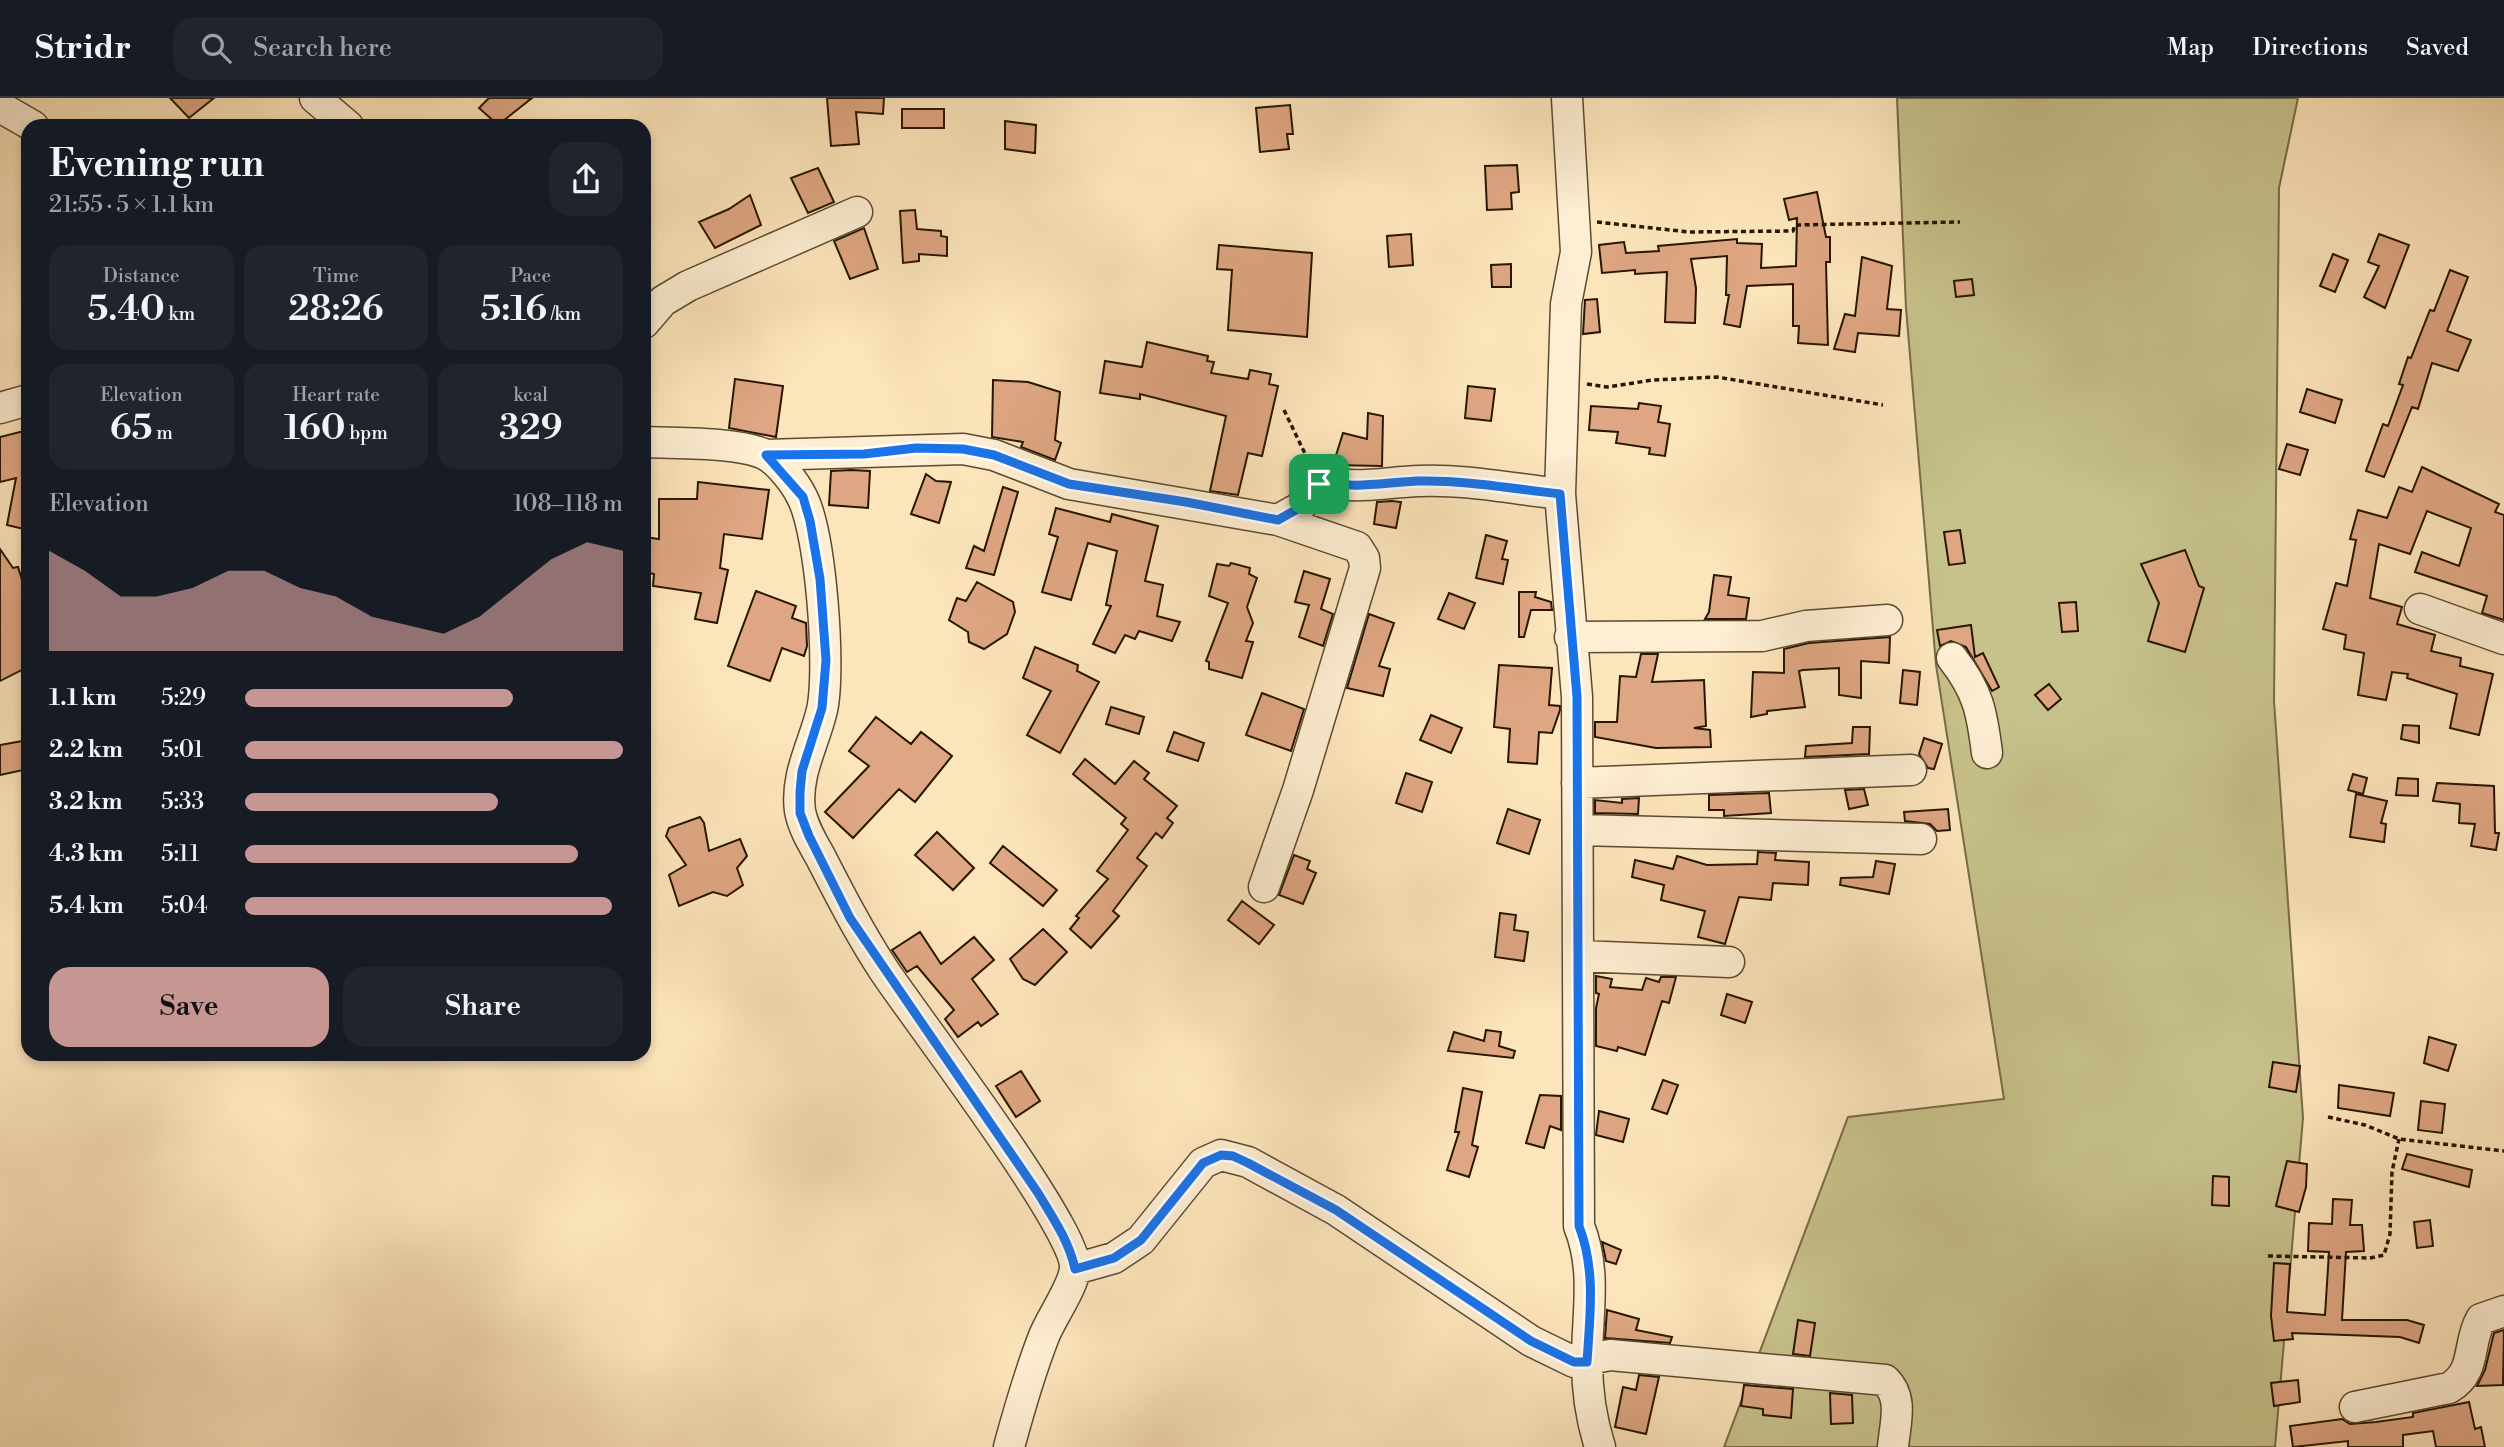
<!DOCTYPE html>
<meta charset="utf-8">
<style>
:root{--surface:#171b24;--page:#20242c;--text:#f1f3f6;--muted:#9ea1a6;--line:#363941;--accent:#c59692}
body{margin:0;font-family:"Libre Bodoni",serif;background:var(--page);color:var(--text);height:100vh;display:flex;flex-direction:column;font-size:26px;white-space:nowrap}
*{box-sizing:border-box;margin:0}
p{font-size:23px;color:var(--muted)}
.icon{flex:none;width:38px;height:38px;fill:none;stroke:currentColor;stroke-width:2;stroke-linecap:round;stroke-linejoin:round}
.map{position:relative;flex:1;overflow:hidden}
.details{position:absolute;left:21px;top:21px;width:630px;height:942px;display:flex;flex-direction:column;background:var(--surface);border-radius:21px;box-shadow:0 4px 10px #0003}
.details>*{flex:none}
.pin{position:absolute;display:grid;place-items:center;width:60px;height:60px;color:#fff;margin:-30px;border-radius:14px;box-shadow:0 4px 10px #0006}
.round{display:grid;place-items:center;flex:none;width:74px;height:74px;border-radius:21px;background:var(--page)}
.headline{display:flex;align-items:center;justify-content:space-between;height:119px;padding:0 28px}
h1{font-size:38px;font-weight:600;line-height:52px}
.figures{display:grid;grid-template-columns:repeat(3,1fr);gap:10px;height:119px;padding:7px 28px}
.figures div{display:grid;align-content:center;border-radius:18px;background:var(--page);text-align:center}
.figures b{font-size:35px;font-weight:600}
.figures small{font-size:19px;font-weight:400}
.figures p{font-size:19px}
.chart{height:196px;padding:14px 28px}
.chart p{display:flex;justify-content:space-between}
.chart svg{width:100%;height:126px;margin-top:7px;fill:var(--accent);opacity:.7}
.action{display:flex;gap:14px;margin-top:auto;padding:14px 28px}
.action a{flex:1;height:80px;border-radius:21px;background:var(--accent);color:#111;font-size:28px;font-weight:600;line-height:80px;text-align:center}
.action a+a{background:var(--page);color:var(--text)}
ul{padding:0 28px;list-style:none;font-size:23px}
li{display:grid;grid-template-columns:112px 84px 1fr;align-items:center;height:52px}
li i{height:18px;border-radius:9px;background:var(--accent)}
header{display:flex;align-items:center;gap:42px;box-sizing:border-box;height:98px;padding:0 35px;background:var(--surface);border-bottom:2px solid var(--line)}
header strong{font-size:33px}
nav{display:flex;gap:38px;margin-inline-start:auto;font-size:24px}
.search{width:490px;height:63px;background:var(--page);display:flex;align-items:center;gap:18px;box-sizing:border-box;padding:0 24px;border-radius:21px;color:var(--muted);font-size:26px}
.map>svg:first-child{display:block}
.green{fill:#c7c28b;stroke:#776c46;stroke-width:2}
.building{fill:#dea682;stroke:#271600;stroke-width:2}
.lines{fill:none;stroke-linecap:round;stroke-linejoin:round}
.minor-casing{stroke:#5c4a2f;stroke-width:33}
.path{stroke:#271600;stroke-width:3.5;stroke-dasharray:5 3.5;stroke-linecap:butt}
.minor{stroke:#feeed3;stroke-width:30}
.route-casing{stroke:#fff;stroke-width:14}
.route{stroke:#1a73e8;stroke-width:9}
</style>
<header>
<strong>Stridr</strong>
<div class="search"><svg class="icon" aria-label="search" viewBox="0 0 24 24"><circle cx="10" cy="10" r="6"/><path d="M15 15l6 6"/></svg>Search here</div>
<nav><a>Map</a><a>Directions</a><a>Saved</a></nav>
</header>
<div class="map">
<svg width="2504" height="1349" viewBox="0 0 2504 1349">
<rect width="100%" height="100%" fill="#fde5bb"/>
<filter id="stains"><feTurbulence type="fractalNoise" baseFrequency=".00286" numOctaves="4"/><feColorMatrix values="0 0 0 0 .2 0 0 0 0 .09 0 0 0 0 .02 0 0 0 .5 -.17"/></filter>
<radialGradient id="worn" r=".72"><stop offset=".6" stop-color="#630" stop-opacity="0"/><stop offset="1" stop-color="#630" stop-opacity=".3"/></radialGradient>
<path class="green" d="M1897 0H2298L2279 90 2274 603 2303 1020 2275 1349H1724L1848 1019 2004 1001 1936 567 1906 210Z"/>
<path class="building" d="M170 0H214L189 20Z
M489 0H532L498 27 479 10Z
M827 0H884L883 16 856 14 859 46 831 48Z
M1290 7 1293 36H1287L1289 51 1260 54 1256 10Z
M902 11H944V30H902Z
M1005 23 1036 27 1035 55 1005 51Z
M1517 67 1519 94 1511 95 1512 111 1487 112 1485 68Z
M818 70 834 104 808 115 791 80Z
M1817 94 1826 139H1830V164H1826L1828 247 1798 245 1799 228H1793V186L1747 188 1740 229 1724 226 1729 197H1726L1727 158 1691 161 1696 190 1695 225 1665 224 1667 174 1635 176V172L1602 175 1599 147 1624 144 1626 155 1659 153 1658 148 1737 141V145L1762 146 1761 170 1796 168 1797 120 1789 122 1784 101Z
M750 97 761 127 715 150 699 124 729 111Z
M915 112 917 131 941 133V138L947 139V158L919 156V163L903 165 900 113Z
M864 130 878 171 850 181 834 143Z
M1411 136 1413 167 1389 169 1387 138Z
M2379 136 2409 147 2385 210 2364 199 2379 168 2368 164Z
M1219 147 1312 155 1307 239 1228 232 1232 172 1217 171Z
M2333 156 2348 162 2335 194 2320 188Z
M1862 159 1892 168 1887 211 1901 212 1899 238 1858 235 1855 254 1834 251 1845 216 1855 218Z
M1511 166V189H1492L1491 167Z
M2450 172 2468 179 2447 233 2471 242 2458 273 2432 265 2418 311 2412 309 2384 379 2366 373 2383 326 2388 328 2403 287 2399 286 2408 259 2411 260 2430 212 2434 213Z
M1972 181 1974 197 1956 199 1954 183Z
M1597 201 1600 234 1583 236 1585 202Z
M1147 244 1208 258 1207 263 1214 264 1211 275 1248 281 1250 272 1271 276 1269 286 1278 288 1262 358 1248 355 1238 397 1210 393 1226 318 1140 296V301L1100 295 1105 263 1142 269Z
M735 281 783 288 776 339 729 330Z
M993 282 1028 284 1060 294 1055 342 1061 345 1055 362 1021 349 1023 344 992 339Z
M1468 288 1495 291 1491 323 1465 320Z
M2307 291 2342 302 2335 325 2300 314Z
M1639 305 1661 308 1658 324 1670 326 1665 358 1649 356 1650 350 1616 345 1618 334 1589 332 1591 308 1638 311Z
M1368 315 1383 318 1382 368 1333 367 1343 335 1367 341Z
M28 332V432L7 427 16 380 0 384V339Z
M2287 346 2308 352 2300 377 2279 371Z
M2422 369 2499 406 2495 414 2504 417V522L2482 515 2487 498 2415 474 2422 454 2459 468 2471 430 2427 413 2410 456 2379 446 2370 500 2402 509 2397 526 2435 537 2431 553 2461 560 2460 568 2493 576 2479 637 2450 630 2457 596 2407 580 2408 576 2392 574 2386 602 2358 597 2364 555 2344 551 2346 537 2323 531 2336 485 2347 488 2356 442 2350 441 2358 412 2387 420 2399 389 2412 394Z
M851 372 870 373 868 410 829 407 831 373Z
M926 376 936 383 951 384 939 425 911 416Z
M698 384 769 392 762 441 724 436 720 470 728 472 717 525 695 521 701 495 653 488 654 476 644 474V439L659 441V401H697Z
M1003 389 1018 394 994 477 966 470 974 448 984 453Z
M1392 403 1401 404 1396 430 1374 426 1377 404Z
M1056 410 1110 424 1112 416 1158 428 1145 483 1163 487 1157 518 1180 524 1172 543 1139 533 1135 541 1125 537 1115 555 1093 546 1111 508 1106 507 1117 453 1088 445 1071 502 1042 494 1058 439 1049 436Z
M1960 432 1965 465 1949 467 1944 434Z
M1486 437 1507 443 1502 461 1508 462 1503 486 1476 480Z
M0 451 13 470 18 469 28 501V569L0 583Z
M2185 452 2199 488 2204 490 2185 554 2148 543 2159 505 2141 466Z
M1231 465 1250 470 1249 476 1257 480 1247 509 1253 525 1246 543 1253 544 1242 580 1209 571V564L1206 563 1228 505 1209 498 1217 466 1229 468Z
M1304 473 1330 481 1321 511 1333 516 1323 548 1299 539 1309 507 1295 504Z
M1714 477 1731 479 1728 497 1749 500 1746 521H1705L1709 514Z
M977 484 1013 504 1015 514 1007 536 984 551 969 544 968 534 949 522 957 500 966 503Z
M756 493 796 508 792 520 806 525 807 548 804 558 782 550 770 583 728 568Z
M1519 494H1536L1535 499 1551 504 1552 512H1531L1524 539H1519Z
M1449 495 1475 505 1464 531 1438 521Z
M2076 504 2078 533 2062 534 2059 505Z
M1369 516 1394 525 1379 568 1390 571 1383 598 1347 590Z
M1971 527 1975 559 1983 555 1999 589 1992 593 1966 549 1951 543 1940 548 1937 532Z
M1890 539 1889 565 1861 563V600L1839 597V570L1803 572 1799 573 1805 609 1767 613V616L1751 619 1753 574 1784 575V551L1809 545Z
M1035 549 1078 567 1077 573 1099 584 1060 655 1027 637 1051 593 1023 580Z
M1641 556H1658L1652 584 1704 582 1706 628 1694 630 1710 632 1711 649 1656 650 1595 639V624H1617L1620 578 1636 579Z
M1499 567 1552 570 1549 607 1560 608V612L1552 635 1539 634 1537 666 1508 664 1510 631 1494 629Z
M1903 572 1920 574 1917 607 1900 605Z
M2049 586 2061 601 2048 612 2035 597Z
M1262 595 1304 611 1291 653 1246 637Z
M1111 609 1144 619 1139 636 1106 626Z
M1431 617 1462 630 1451 655 1420 642Z
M876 619 911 646 921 634 952 658 915 704 899 691 853 740 825 714 869 668 849 653Z
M2403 627 2419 628V645L2401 641Z
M1853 629H1870L1869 656 1805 659 1806 648 1852 645Z
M1174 634 1204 645 1198 663 1167 653Z
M1924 640 1942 646 1934 671 1928 670 1919 656Z
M28 642V671L0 677V647Z
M1085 661 1115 686 1134 663 1149 675 1144 681 1177 708 1167 720 1173 725 1162 740 1156 735 1137 760 1147 768 1113 813 1119 818 1091 850 1070 831 1079 820 1076 818 1108 781 1097 773 1128 732 1121 726 1126 720 1073 676Z
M1406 675 1432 684 1422 714 1396 705Z
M2353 676 2367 680 2363 696 2348 692Z
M2398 680 2418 681V698L2396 697Z
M2437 685 2494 688 2495 735H2499L2496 752 2471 748 2475 726 2459 725 2460 706 2433 703Z
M1864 691 1868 707 1849 711 1845 692Z
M1769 695 1771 715 1724 718V712H1709V697Z
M2356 696 2387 703 2381 725 2386 726 2384 744 2350 739Z
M1639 700 1638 716 1595 715V702L1622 705V701Z
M1508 711 1540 722 1529 756 1497 745Z
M1948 711 1950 732 1937 733 1930 726 1905 723 1904 714Z
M700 719 704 725 709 753 740 741 747 758 737 770 743 787 727 798 713 794 679 808 669 777 686 767 666 738 669 730Z
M937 734 974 770 953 792 915 757Z
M1003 748 1057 792 1043 808 990 765Z
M1758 754 1776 755 1775 762 1809 764 1808 787 1773 785 1771 802 1739 799 1725 846 1698 839 1705 813 1661 802 1664 787 1632 779 1635 762 1673 771 1677 758 1707 767 1757 766Z
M1294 757 1310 763 1307 771 1316 775 1303 806 1279 797Z
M1876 763 1895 766 1889 796 1840 787 1841 780 1873 779Z
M1242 803 1274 827 1259 846 1228 822Z
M1500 815 1516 817 1514 832 1528 834 1524 863 1495 859Z
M1043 831 1067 854 1035 887 1023 881 1010 861Z
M920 834 941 866 974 839 994 862 972 881 998 916 981 928 978 924 958 939 945 921 954 912 917 868 907 874 892 852Z
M1596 878 1612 881 1610 889 1642 892 1646 880 1659 884 1661 879H1676L1669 905 1662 903 1645 957 1618 949 1617 953 1596 948V910L1599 896 1596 895Z
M1727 896 1752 904 1745 925 1721 917Z
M1486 932 1501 934 1499 948 1515 953 1513 960 1448 953 1454 934 1484 943Z
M2429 939 2456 947 2448 973 2424 965Z
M2273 964 2300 968 2296 994 2269 989Z
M1021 973 1040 1003 1016 1019 996 988Z
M1663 982 1678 987 1667 1016 1652 1011Z
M2339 987 2394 995 2390 1018 2338 1010Z
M1463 990 1482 994 1472 1047 1478 1049 1469 1079 1447 1072 1459 1034H1455Z
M1540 997 1561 998V1032L1550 1028 1544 1050 1526 1045Z
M2421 1003 2445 1006 2442 1035 2418 1032Z
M1599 1013 1629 1021 1623 1044 1596 1037Z
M2407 1056 2472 1072 2469 1089 2402 1071Z
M2287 1063 2307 1066 2306 1089 2299 1114 2276 1108Z
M2213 1078 2229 1079V1108L2212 1107Z
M2333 1101 2352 1102 2350 1127H2362L2364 1153 2346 1154 2342 1222H2407L2424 1227 2419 1245 2400 1239 2292 1235 2293 1241 2274 1243 2271 1218 2274 1165 2290 1166 2287 1214 2325 1217 2329 1154 2308 1153 2309 1125 2332 1126Z
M2430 1122 2433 1148 2417 1150 2414 1124Z
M1602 1144 1621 1152 1616 1166 1606 1163Z
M1607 1212 1639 1221 1636 1232 1672 1239 1670 1245 1605 1240Z
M1798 1222 1815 1225 1810 1258 1793 1256Z
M2504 1232 2503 1287 2477 1288 2485 1272 2494 1235Z
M1639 1277 1659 1279 1646 1336 1615 1329 1623 1289 1636 1292Z
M2298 1282 2300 1304 2274 1308 2271 1285Z
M1744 1287 1793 1291 1791 1320 1763 1317V1311L1741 1308Z
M1830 1295 1852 1297 1853 1325 1831 1326Z
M2469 1304 2475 1331 2481 1329 2485 1349H2436L2433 1333 2403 1337V1349H2348V1343L2293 1349 2290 1328 2342 1321 2350 1326 2376 1324 2413 1319V1315Z"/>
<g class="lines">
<g class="minor-casing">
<path id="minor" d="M315 0 348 28
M1567 0 1576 154 1566 206 1560 396 1577 599 1579 1128C1597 1173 1587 1215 1587 1263 1587 1292 1591 1321 1600 1349
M0 9 33 28
M644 225 663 203 688 188 857 114
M0 310 28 302
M644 344C673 345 742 344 766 357 779 364 796 386 802 399 821 435 831 571 822 612 814 646 795 677 800 713 803 729 812 744 820 758 840 797 859 834 883 871 914 918 1077 1130 1075 1170 1074 1188 1051 1220 1044 1238 1030 1274 1019 1312 1009 1349
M766 357 963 351 994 357 1069 386 1278 422 1299 410 1322 383C1355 392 1386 384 1419 383 1465 381 1514 391 1560 396
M2420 511 2504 541
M1570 539 1762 538 1806 528 1887 522
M1952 560C1978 593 1982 614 1987 655
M1577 685 1911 672
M1580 732 1921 741
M1264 789 1298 692 1365 470 1364 460 1357 449 1278 422
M1580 858 1729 864
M1075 1171 1114 1160 1141 1142 1203 1065 1221 1057 1248 1064 1336 1112 1531 1243 1574 1264 1610 1257 1885 1282C1904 1300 1895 1325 1893 1349
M2355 1309 2449 1290C2477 1274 2467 1245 2481 1221L2504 1213"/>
</g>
<path class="path" d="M1597 124 1689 134 1793 133 1795 127 1960 124
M1587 286 1607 289 1653 282 1717 279 1883 307
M1284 312 1309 364
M2328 1019 2365 1027 2399 1041 2504 1053
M2268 1158 2370 1160 2384 1157 2390 1136 2392 1074 2399 1041"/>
<use href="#minor" class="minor"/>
</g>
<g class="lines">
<g class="route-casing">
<path id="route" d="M916 350 963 351 994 357 1069 386 1186 404 1278 422 1299 410 1322 383C1355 392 1386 384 1419 383 1465 382 1514 391 1560 396L1577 599 1579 1128C1596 1172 1590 1217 1587 1264H1574L1531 1243 1336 1112 1248 1065 1233 1058 1221 1057 1203 1065 1141 1142 1114 1160 1075 1171C1069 1143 1053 1120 1038 1095L850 820 809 738 800 715V694L802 673 822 610 826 562 820 481 810 423 803 399 766 357 864 356Z"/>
</g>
<use href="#route" class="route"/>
</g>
<rect width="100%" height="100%" filter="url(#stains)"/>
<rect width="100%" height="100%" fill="url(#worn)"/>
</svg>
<div class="pin" style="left:1319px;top:386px;background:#1e9e55"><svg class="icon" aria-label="arrive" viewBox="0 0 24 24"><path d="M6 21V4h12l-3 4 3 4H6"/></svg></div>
<section class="details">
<div class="headline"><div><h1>Evening run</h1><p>21:55 · 5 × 1.1 km</p></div><a class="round"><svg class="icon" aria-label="share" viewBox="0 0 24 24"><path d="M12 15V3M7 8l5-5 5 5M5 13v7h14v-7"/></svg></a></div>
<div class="figures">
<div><p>Distance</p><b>5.40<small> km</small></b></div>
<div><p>Time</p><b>28:26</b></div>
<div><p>Pace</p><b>5:16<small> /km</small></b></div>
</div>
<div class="figures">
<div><p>Elevation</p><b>65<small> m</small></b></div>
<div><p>Heart rate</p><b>160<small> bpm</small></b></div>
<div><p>kcal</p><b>329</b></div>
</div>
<div class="chart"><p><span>Elevation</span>108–118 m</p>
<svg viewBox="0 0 160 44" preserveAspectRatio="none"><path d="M0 44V9L10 16L20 25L30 25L40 22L50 16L60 16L70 22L80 25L90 32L100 35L110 38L120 32L130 22L140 12L150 6L160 9V44z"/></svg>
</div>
<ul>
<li><b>1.1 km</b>5:29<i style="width:71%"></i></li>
<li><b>2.2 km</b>5:01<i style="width:100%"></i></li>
<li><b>3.2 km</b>5:33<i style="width:67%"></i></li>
<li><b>4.3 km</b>5:11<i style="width:88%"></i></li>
<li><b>5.4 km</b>5:04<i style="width:97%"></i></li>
</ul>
<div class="action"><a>Save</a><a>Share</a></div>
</section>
</div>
